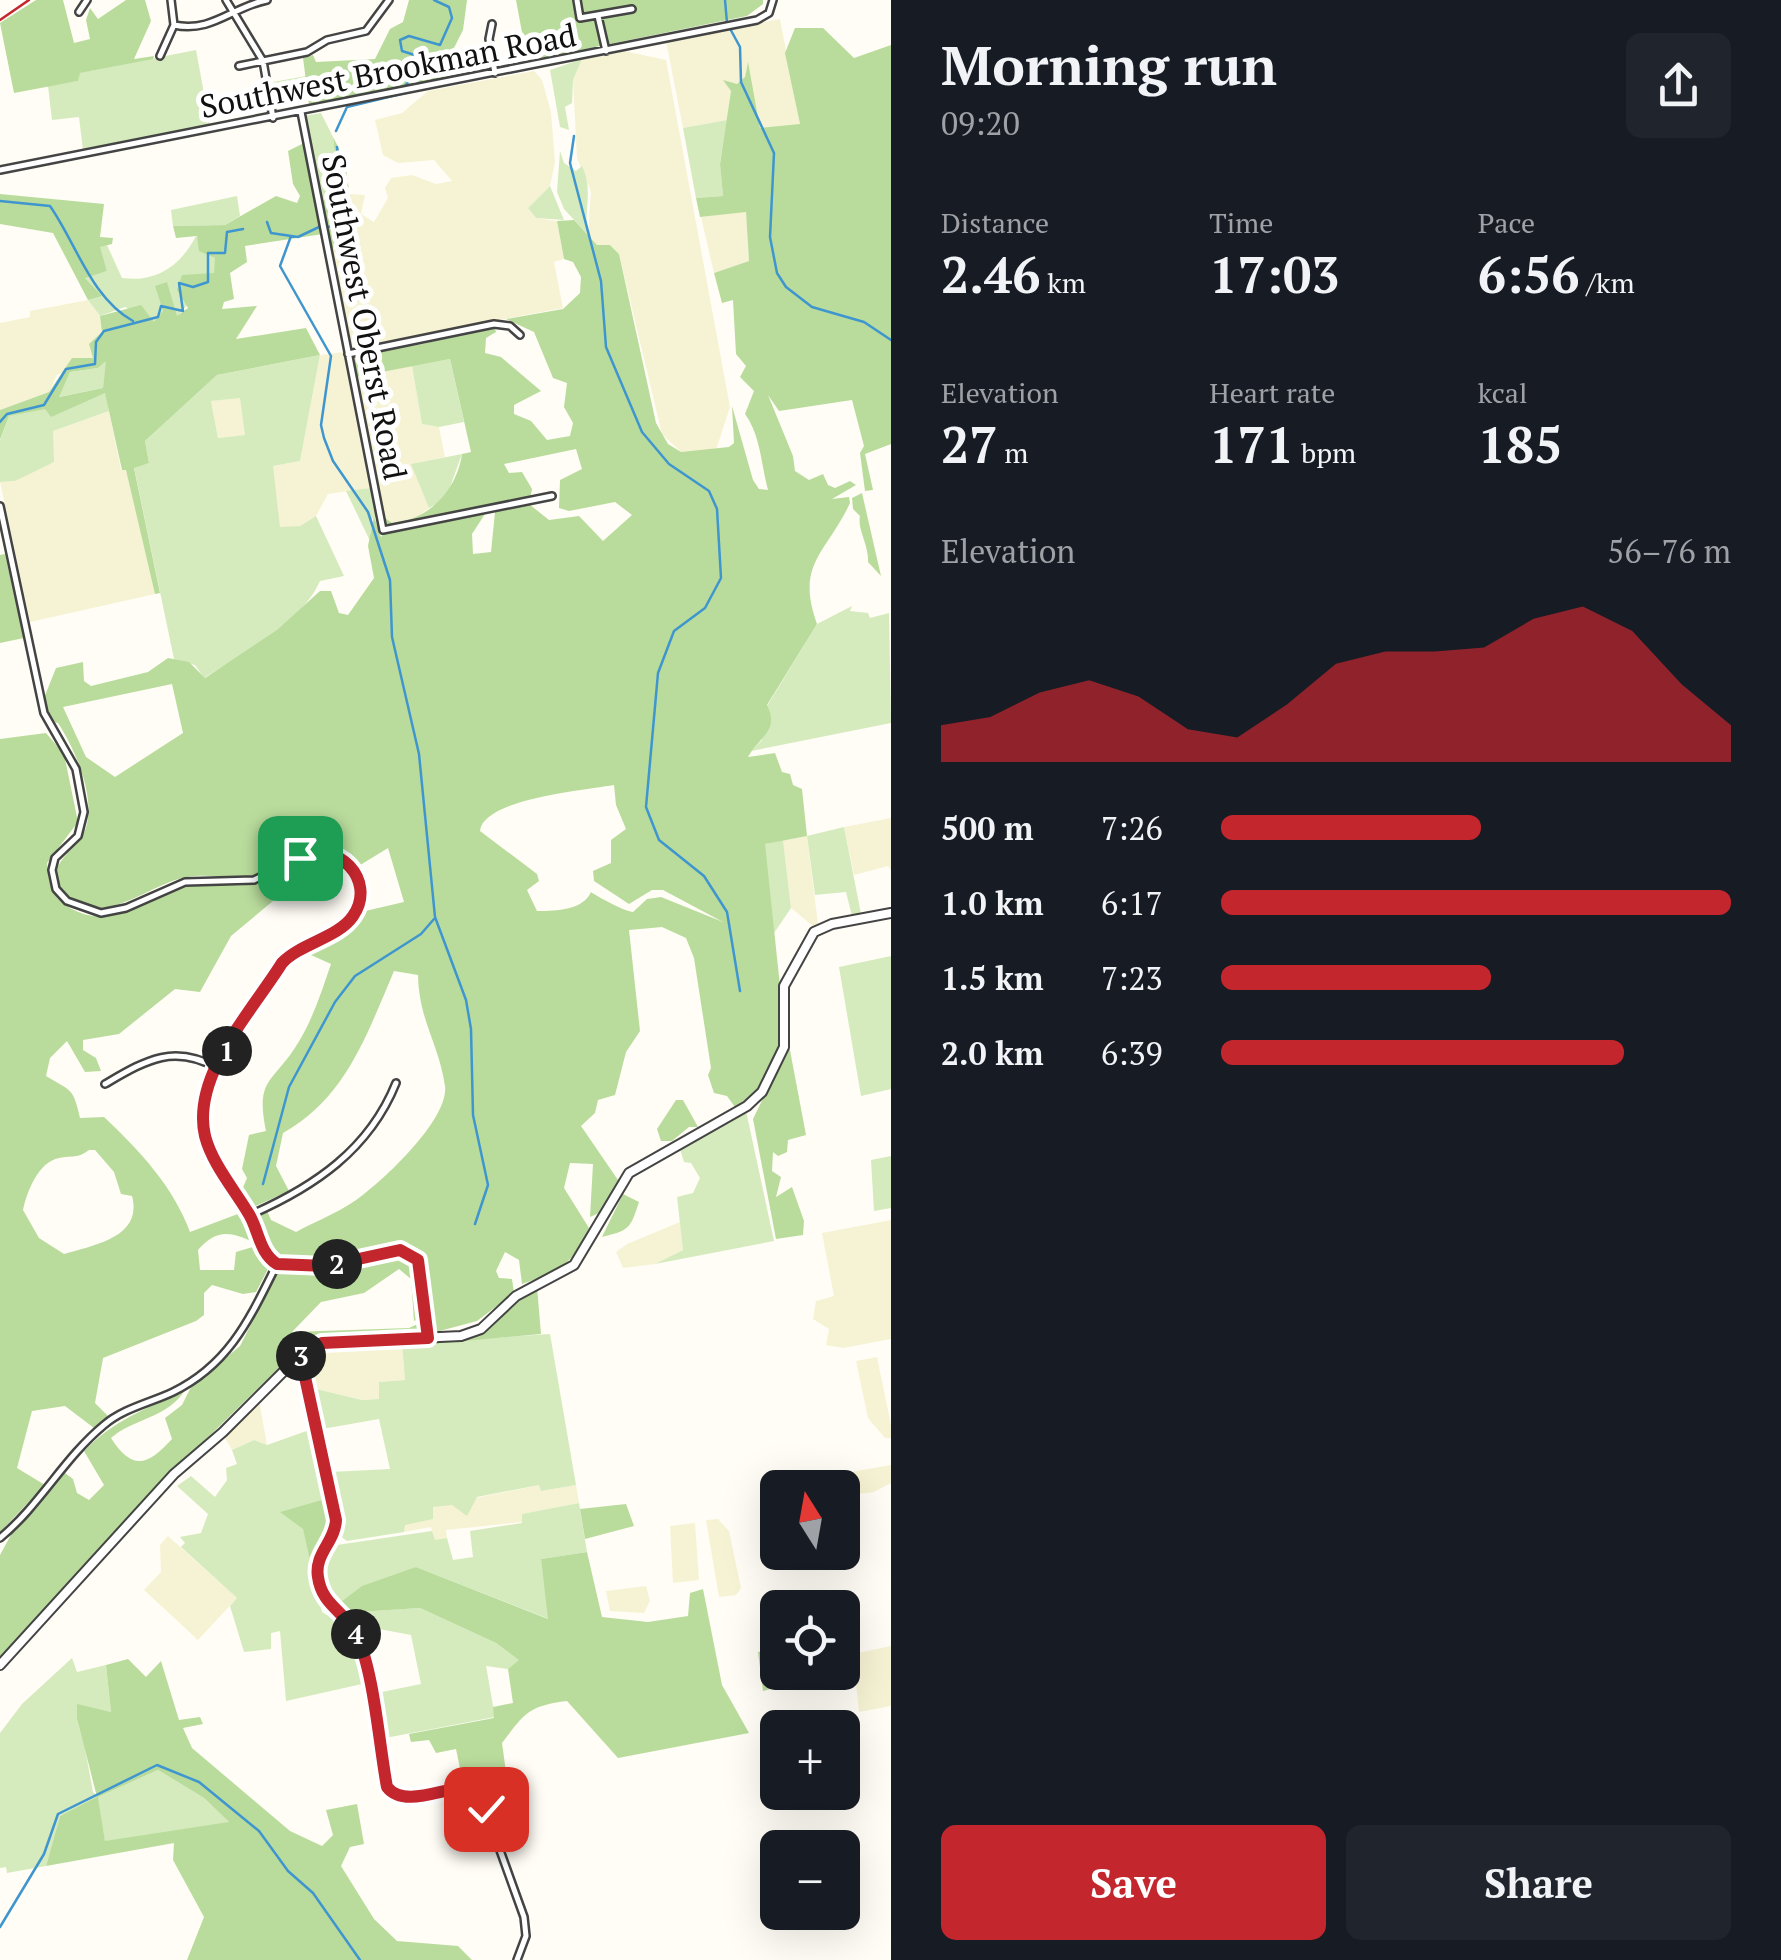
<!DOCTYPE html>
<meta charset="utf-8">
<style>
:root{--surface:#171b24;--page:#20242c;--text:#f1f3f6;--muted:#9ea1a6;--accent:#c4262e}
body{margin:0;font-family:"PT Serif",serif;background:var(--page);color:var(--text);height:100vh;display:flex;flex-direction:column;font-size:38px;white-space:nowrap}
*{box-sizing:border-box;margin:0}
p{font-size:32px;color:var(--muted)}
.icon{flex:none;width:55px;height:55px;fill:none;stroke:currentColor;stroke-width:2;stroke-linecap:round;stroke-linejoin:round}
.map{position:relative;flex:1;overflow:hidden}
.side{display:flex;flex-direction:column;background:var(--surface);width:890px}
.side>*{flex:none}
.needle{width:65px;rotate:349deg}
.buttons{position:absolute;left:760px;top:1470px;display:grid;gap:20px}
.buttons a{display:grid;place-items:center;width:100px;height:100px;border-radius:15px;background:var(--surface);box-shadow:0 10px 40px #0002;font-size:50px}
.pin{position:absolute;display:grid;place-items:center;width:85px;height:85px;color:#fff;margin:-42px;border-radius:20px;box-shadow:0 5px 15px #0006}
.km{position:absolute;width:50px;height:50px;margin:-25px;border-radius:50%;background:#222;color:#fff;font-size:28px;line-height:50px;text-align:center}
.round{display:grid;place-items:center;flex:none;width:105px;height:105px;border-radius:15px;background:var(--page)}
.head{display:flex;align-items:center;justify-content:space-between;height:170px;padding:0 50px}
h1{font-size:55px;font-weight:600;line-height:75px}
.stats{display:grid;grid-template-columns:repeat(3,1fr);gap:15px;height:170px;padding:10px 50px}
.stats div{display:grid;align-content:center}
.stats b{font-size:50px;font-weight:600}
.stats small{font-size:28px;font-weight:400}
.stats p{font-size:28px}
.chart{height:280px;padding:20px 50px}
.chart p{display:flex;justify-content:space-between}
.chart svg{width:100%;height:180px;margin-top:10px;fill:var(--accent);opacity:.7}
.primary-button{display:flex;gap:20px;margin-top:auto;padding:20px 50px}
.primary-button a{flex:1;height:115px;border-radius:15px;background:var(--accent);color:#fff;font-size:40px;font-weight:600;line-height:115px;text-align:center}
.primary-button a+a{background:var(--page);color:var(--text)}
ul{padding:0 50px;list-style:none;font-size:32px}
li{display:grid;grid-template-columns:160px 120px 1fr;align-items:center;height:75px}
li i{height:25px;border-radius:12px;background:var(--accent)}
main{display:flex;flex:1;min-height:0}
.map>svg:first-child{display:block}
.farmland{fill:#f6f3d4}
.green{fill:#d5ebbd;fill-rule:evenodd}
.forest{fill:#b9dc9c;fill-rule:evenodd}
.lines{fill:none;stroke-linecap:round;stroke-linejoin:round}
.stream{stroke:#3f96cf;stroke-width:2.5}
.minor-casing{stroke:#444;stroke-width:10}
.tertiary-casing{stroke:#444;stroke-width:12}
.minor{stroke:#fff;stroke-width:5}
.tertiary{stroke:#fff;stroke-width:8}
.rail{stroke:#c4262e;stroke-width:2.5}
.route-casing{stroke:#fff;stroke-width:20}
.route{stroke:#c4262e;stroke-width:12}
.labels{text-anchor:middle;stroke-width:10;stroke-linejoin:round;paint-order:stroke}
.street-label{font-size:32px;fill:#111;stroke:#fff}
</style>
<main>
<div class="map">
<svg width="891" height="1960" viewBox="0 0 891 1960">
<rect width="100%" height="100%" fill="#fffdf5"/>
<path class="farmland" d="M780 19 800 125 760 129 747 66 745 77 736 85 725 81 731 91 727 120 683 128 666 41Z
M624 51 666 60 730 407 716 450 681 452 662 434 619 254 610 245H597L588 235 591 192 577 158 573 80 582 59Z
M534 71 542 80 551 112 555 162 550 186 528 208 536 218 557 221 564 259 554 262 563 308 354 347 349 339 331 251 343 234 349 194 365 195 361 214 374 222 388 198 385 188 391 178 412 175 436 184 452 181 434 160 398 163 383 155 375 120 402 113 428 91Z
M746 211 749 261 714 273 701 217Z
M88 300 100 316 103 332 93 359 57 375 49 392 0 410V323L30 317V311Z
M344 352 371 488 328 494 316 516 300 526 280 528 272 466 300 461 320 355Z
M412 366 422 424 439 427 445 457 412 464 429 508 418 517 392 524 381 515 356 377Z
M240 397 246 435 218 438 211 401Z
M109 411 121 470 126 469 142 526 155 594 30 622 0 482 16 481 53 431Z
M891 818V870L888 866 854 875 844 827Z
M807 836 818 924 813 926 791 908 783 840Z
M891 1220V1339L843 1348 826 1345 829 1329 813 1319 816 1301 834 1296 822 1233Z
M680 1222 683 1250 655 1264 623 1268 616 1252 627 1244Z
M402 1344 405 1380 380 1382V1399L362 1400 312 1388 307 1354 320 1347Z
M877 1357 891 1425V1438H885L868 1418 856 1361Z
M259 1400 267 1445 254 1440 232 1450 223 1435Z
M891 1465V1483L874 1492 843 1496 842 1488 824 1487 822 1477Z
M540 1485 541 1491 576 1485 579 1503 523 1514 522 1522 446 1530 447 1538 434 1541 431 1527 404 1532 405 1525 432 1507Z
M718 1519 729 1531 741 1588 736 1595 719 1597 706 1520Z
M695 1523 699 1580 673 1583 670 1526Z
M168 1536 237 1598 198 1640 144 1590 161 1572 160 1545Z
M646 1586 650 1601 644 1613 610 1611 606 1591Z
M891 1646V1706L859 1712 853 1654Z"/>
<path class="green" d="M196 50 210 126 83 150 79 117 52 120 48 86 78 81 79 73Z
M582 59 573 80 572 103 565 107 569 130 560 127 550 70Z
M306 76 310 98 277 104 273 82Z
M321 113 333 137 340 198 319 200 304 116Z
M727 120 720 163 723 196 696 198 683 128Z
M560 151 564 163 576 171 582 166C594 192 583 209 588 235L564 209 557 192Z
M550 186 564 220 536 218 528 208Z
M237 196 240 216 225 225 173 226 171 210Z
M196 236 215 258V273L177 317 163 312 154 323 125 307 100 316 88 300 101 296 84 277 107 271 99 247 107 245 122 278C157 283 181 265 196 236Z
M320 355 300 461 273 466 280 527 300 526 316 516 344 576 320 581C300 625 244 652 204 678L195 665 174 659 134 467 149 463 145 441 217 375ZM240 398 245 435 218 438 211 401Z
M107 359 103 388 58 397 70 372 98 368Z
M450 359 464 422 439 427 422 424 412 366Z
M106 393 109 411 53 431 54 462 15 481 0 482V441L9 416Z
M462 454 446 498 429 508 411 464Z
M371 488 377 515 372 519 370 541 346 491Z
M852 606 850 611 868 613 870 618 889 613 891 723 751 751 762 740 767 706 817 624Z
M844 827 861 914 852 916 846 892 815 895 807 836Z
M783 840 791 908 774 933 764 844Z
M891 956V1089L861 1096 839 967Z
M746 1111 774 1241 655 1264 683 1250 677 1197 693 1193 700 1178 691 1163 684 1162 680 1149Z
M891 1156V1208L874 1211 871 1160Z
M550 1334 576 1485 541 1491 539 1485 477 1497 467 1516 452 1505 433 1507V1519L405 1525 404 1532 347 1541 340 1536 331 1472 390 1469 379 1419 322 1429 312 1388 362 1400 379 1399V1382L405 1380 402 1344Z
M315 1428 328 1498 281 1512 303 1528 322 1612 349 1629 362 1684 286 1701 280 1631 271 1633V1649L244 1652 230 1606 237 1598 181 1547 185 1543 180 1537 201 1533 208 1514 177 1486 191 1476 215 1497 227 1480 226 1468 237 1464 232 1450 254 1440 267 1445Z
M579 1503 587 1552 541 1559 549 1619 416 1567 333 1608C321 1586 319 1568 330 1546L432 1531 435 1540 447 1538 453 1560 473 1557 470 1531 522 1523V1514Z
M420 1608 496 1643 520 1660 508 1669 486 1666 495 1717 380 1739 372 1694 421 1684 411 1635 358 1625 357 1612Z
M72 1658 77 1672 106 1665 111 1712 77 1705 93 1792 98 1797 158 1770 204 1798 230 1823 105 1842 98 1798 60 1816 46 1866 7 1873 6 1867 0 1868V1733L22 1704Z"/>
<path class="forest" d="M36 0H63L74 43 90 39 86 20 90 8 98 19 126 0H145L151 21 134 59 154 56 153 59 80 73 78 81 14 93 0 23Z
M409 0H467L463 30 445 66 447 80 309 104 303 58 313 55 316 62 375 59 390 29 403 22Z
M516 0H763V4L747 16 541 58 539 51 526 54Z
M795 28H823L854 58 891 45V444L865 454 873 490 865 491 860 453 864 446 852 400 779 411 768 395 793 456 795 471 809 480 823 474 828 485 835 488 850 481 856 485 832 499 849 497 850 503C827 553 795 563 817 624L767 705C780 731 759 737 748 757L775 753 782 772 790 774 793 785 802 789 807 836 765 844 780 986 781 1041 755 1093 735 1107 727 1096 714 1093 708 1075 711 1068 694 958 686 938 662 927 629 930 640 1031 626 1052 615 1095 598 1100 595 1113 581 1126 618 1180 599 1213 590 1217 593 1164 570 1163 564 1188 589 1228C574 1264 558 1272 522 1284L519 1260 505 1252 496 1271 499 1278 512 1279 514 1293 477 1321 432 1333C430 1312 433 1281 424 1262 401 1216 304 1293 270 1253 262 1243 260 1227 256 1216L267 1211 271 1220 296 1232C318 1220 345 1210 364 1194 388 1176 449 1118 445 1086 439 1044 419 1021 418 975L394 971C367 1034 346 1098 283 1133L276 1166 289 1191 251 1208 241 1192 247 1178 242 1169 249 1135 266 1131C255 1077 273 1084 298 1043 313 1019 322 990 331 964L302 951 346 929 361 912 404 902 388 848 357 867C322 826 293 868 255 875 232 880 209 873 187 877 147 884 104 930 66 895 36 866 82 849 87 824 94 793 75 749 58 723L49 721 44 698 56 668 83 662 84 681 91 686 148 672 168 658 189 662 205 678 277 630 320 591H331L339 613 348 615 374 578 368 546 374 516 381 537 385 531 485 514 472 534 473 554 491 552 495 512 529 504 549 520 579 516 603 541 632 515 615 502 569 511 559 508 560 480 582 469 576 449 504 464 509 473 522 472 532 489 530 499 386 528 381 515 392 523C430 520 457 489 462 454L471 452 450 359 356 377 351 355 423 344 494 326 496 332 486 338 485 353 501 357 541 391 514 405V414L531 421 547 440 570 436 573 423 564 407 567 383 553 378 534 332 506 319 563 309 580 293 581 277 573 262 564 259 557 221 574 220 597 245H610L619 254 656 423 668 444 681 452 729 447 734 443 732 406 753 480 759 489 768 490C761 465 761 436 745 414L754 391 740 377 746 366 736 354 733 300 722 303 714 273 749 261 746 212 700 217 696 198 723 196 720 164 731 91 723 80 737 84 745 77 748 62 760 128 800 124 785 53ZM172 684 183 733 115 777 86 757 63 707ZM614 785 616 805 626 829 611 840V863L593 871 594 881 629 904 652 890H663L723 922 661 897 647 899 633 912C626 912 596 896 591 892 583 910 557 911 537 911L527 890 539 881 537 874 480 831C483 799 585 790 614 785Z
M333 137C354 175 355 216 331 251L319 200 340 198Z
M304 143 323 234 245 246 247 262 230 273 234 299 224 302 222 309 257 306 236 339 306 328 320 355 217 375 145 441 149 463 134 468 160 593 155 594 126 470H122L105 393 51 417 45 409 9 416 0 440V410L49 392 72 358H93L89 344 102 332 100 316 141 305 154 322 163 311 155 286 167 282 177 316 188 308 177 290 182 275 214 273 215 258 199 251 197 236 176 238 173 226 225 225 276 196 297 203 300 196 293 184 288 151ZM106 361 103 388 59 397 70 372 98 368Z
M0 194 104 204 100 237 113 238 112 244 100 247 107 271 85 278 102 296 88 300 53 233 0 224Z
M862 493 881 576 868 562C869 545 857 529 860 516L853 509 852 498Z
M5 554 24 638 0 643V555Z
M46 733 64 754 78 822 47 863C49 884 51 897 70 908 114 933 143 895 185 887 213 881 241 890 269 881 295 873 309 849 339 862L279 896 231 936 200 992 175 989 119 1034 83 1040V1050L96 1058 101 1071 85 1072 67 1041 50 1058 46 1076C70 1091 73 1086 80 1118L104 1117C139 1150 173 1186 190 1232L243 1212 253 1242C230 1231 216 1229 198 1250L200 1270H234L236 1252 256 1246 268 1269 256 1292 243 1294 212 1285 204 1293V1315L196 1321 103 1358 95 1403 108 1416 94 1428 65 1406 32 1411 17 1468 45 1485 0 1532V739ZM89 1150H95L114 1172 121 1194 132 1196C143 1237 95 1245 64 1254L39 1238 23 1210C27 1192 38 1162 59 1158 73 1155 77 1159 89 1150Z
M789 1045 806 1135 788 1140 787 1152 778 1156 773 1152 772 1171 781 1177 776 1197 792 1187 804 1221 803 1235 776 1239 753 1119Z
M676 1100H683L698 1127H689L672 1141H661L657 1129Z
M623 1194 639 1202C630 1229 630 1230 602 1237Z
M395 1255C426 1259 420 1294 421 1318L414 1321 411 1279 399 1269 364 1293 321 1302 292 1332 409 1328 422 1322V1333L325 1338 298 1349 147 1497 0 1660V1555L12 1533 65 1473 73 1479 77 1493 89 1500 104 1485 84 1451C114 1420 146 1409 185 1390 168 1418 134 1418 111 1438 133 1472 148 1465 172 1439L165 1418 182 1405 191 1387 240 1346 279 1270H329Z
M537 1287 541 1334 420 1345 419 1342 474 1335Z
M328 1498 331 1534 311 1565 303 1529 280 1512Z
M626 1504 634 1526 585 1539 580 1509Z
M587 1552 602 1617 648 1622 688 1616 690 1593 703 1589 722 1685 749 1733 618 1758 567 1701C528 1706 525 1713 502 1743L506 1772 463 1783 456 1749 436 1753 429 1740 411 1742 409 1734 494 1718 493 1707 513 1703 508 1669 519 1660 496 1643 420 1608 358 1612V1625L333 1608 362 1586 416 1567 548 1619 541 1559Z
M777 1648 778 1672 788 1673 789 1684 763 1691 758 1652Z
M128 1659 146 1677 161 1661 179 1720 200 1717 203 1724 183 1728 192 1748 290 1831 322 1846 333 1835 326 1810 357 1804 364 1844 350 1847 341 1866 374 1919 397 1941 458 1946 472 1960H187L204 1917 173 1860 174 1843 46 1866 60 1816 97 1797 77 1718V1704L111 1712 106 1665ZM158 1770 204 1798 229 1822 105 1841 98 1797Z"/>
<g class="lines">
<path class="stream" d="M725 0 727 23 740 47 741 82 774 153 770 237 777 273 786 287 812 307 864 322 891 340
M404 87 423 65 418 56 402 51 400 40 409 36 440 45 452 18 449 7 434 0
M336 131 347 107 405 93
M574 136 570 163 601 281 606 347 642 432 669 464 709 491 717 509 721 578 705 608 674 631 658 673 646 807 659 840 704 876 727 912 740 991
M0 201 50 206C76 243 91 298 133 321
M267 222 271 233 298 237 319 227
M328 227 335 225 346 205 337 147
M291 236 280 266 331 356 321 425 324 438 333 461 368 512 390 580 392 637 419 754 435 917 466 1000 471 1029 473 1115 488 1185 475 1224
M0 422 7 414 44 405 66 369 95 364 96 342 104 331 158 317 161 306 183 311 179 283 193 287 208 282V253H225L227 232 243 229
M263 1184 289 1087 335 1002 355 976 421 934 434 919
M0 1927 44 1854 58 1814 157 1765 199 1782 259 1831 288 1871 313 1893 360 1960"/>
<g class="minor-casing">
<path id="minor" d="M226 0 263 61 273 118
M577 0 580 18 632 9
M79 12 87 0
M598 16 606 51
M492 24 489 39 495 73
M174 25C212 33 232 7 267 0
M160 56 174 25 171 0
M239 66 307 52 327 40 366 31 389 0
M301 112 383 530 552 496
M0 170 757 20 769 13 773 0
M348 354 494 324 510 326 520 335
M0 506 44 713 76 769 84 812 78 836 55 858 52 870 56 889 67 901 101 913 126 908 185 882 254 880 306 854 336 855 347 862 358 879 357 908 346 924 297 949 282 963C252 1011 191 1076 205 1137 211 1161 230 1183 243 1204 255 1223 257 1252 277 1264 317 1276 391 1241 415 1256L424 1278 428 1336
M105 1084C145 1061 173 1043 217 1068
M250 1215C314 1187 369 1150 396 1083
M301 1356 336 1520C334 1542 314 1554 318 1577 322 1606 345 1611 356 1634 374 1670 378 1744 387 1787L393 1794C420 1802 457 1775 479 1792L524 1917 526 1936 517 1960
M0 1538C40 1505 64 1458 104 1425 124 1408 150 1403 173 1392 230 1364 250 1318 277 1264"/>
</g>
<g class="tertiary-casing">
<path id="tertiary" d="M0 1665 174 1474 223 1432 307 1348 334 1342 461 1336 481 1329 516 1296 574 1265 629 1173 747 1106 762 1092 784 1047V986L814 932 832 924 891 913"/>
</g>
<use href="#minor" class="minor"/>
<use href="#tertiary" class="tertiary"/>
<path class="rail" d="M0 20 29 0"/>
</g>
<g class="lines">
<g class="route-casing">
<path id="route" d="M300 858C336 838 378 880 353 916 338 938 301 943 282 963 252 1011 191 1076 205 1136 212 1163 233 1188 247 1211 259 1228 258 1252 277 1264L326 1266 400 1250 418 1260 428 1338 322 1343 300 1354 336 1520C335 1542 314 1554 318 1577 322 1606 345 1611 356 1634 374 1670 379 1745 387 1787 405 1810 448 1785 474 1787L486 1809"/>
</g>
<use href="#route" class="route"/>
</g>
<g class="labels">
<g class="street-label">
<text transform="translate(388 71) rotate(-11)" y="11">Southwest Brookman Road</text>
<text transform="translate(364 317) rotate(79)" y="11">Southwest Oberst Road</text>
</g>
</g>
</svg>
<div class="buttons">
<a><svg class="needle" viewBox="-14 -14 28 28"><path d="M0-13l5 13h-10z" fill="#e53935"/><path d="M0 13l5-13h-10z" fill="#9ea1a6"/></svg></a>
<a><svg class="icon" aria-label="locate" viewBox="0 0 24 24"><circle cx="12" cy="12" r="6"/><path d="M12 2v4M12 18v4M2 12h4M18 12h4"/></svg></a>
<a>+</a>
<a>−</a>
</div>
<div class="pin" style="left:300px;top:858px;background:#1e9e55"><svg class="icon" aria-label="arrive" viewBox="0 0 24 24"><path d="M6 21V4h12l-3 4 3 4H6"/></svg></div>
<div class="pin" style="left:486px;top:1809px;background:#d93025"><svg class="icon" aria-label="check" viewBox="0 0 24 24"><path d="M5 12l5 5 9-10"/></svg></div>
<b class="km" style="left:227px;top:1051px">1</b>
<b class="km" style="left:337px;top:1264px">2</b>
<b class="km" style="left:301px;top:1356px">3</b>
<b class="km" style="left:356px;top:1634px">4</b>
</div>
<section class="side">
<div class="head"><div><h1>Morning run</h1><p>09:20</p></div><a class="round"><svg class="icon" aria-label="share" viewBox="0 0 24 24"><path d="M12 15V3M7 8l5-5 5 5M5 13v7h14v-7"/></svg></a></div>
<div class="stats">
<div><p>Distance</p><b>2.46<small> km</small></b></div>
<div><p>Time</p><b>17:03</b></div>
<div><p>Pace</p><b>6:56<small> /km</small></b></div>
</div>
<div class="stats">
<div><p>Elevation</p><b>27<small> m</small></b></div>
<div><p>Heart rate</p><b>171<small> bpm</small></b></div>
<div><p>kcal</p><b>185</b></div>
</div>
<div class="chart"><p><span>Elevation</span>56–76 m</p>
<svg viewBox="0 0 160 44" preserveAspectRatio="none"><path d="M0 44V35L10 33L20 27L30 24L40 28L50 36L60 38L70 30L80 20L90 17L100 17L110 16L120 9L130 6L140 12L150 25L160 35V44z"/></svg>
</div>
<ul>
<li><b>500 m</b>7:26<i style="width:51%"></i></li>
<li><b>1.0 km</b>6:17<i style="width:100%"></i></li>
<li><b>1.5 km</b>7:23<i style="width:53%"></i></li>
<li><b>2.0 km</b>6:39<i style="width:79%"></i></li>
</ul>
<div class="primary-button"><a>Save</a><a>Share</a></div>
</section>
</main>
